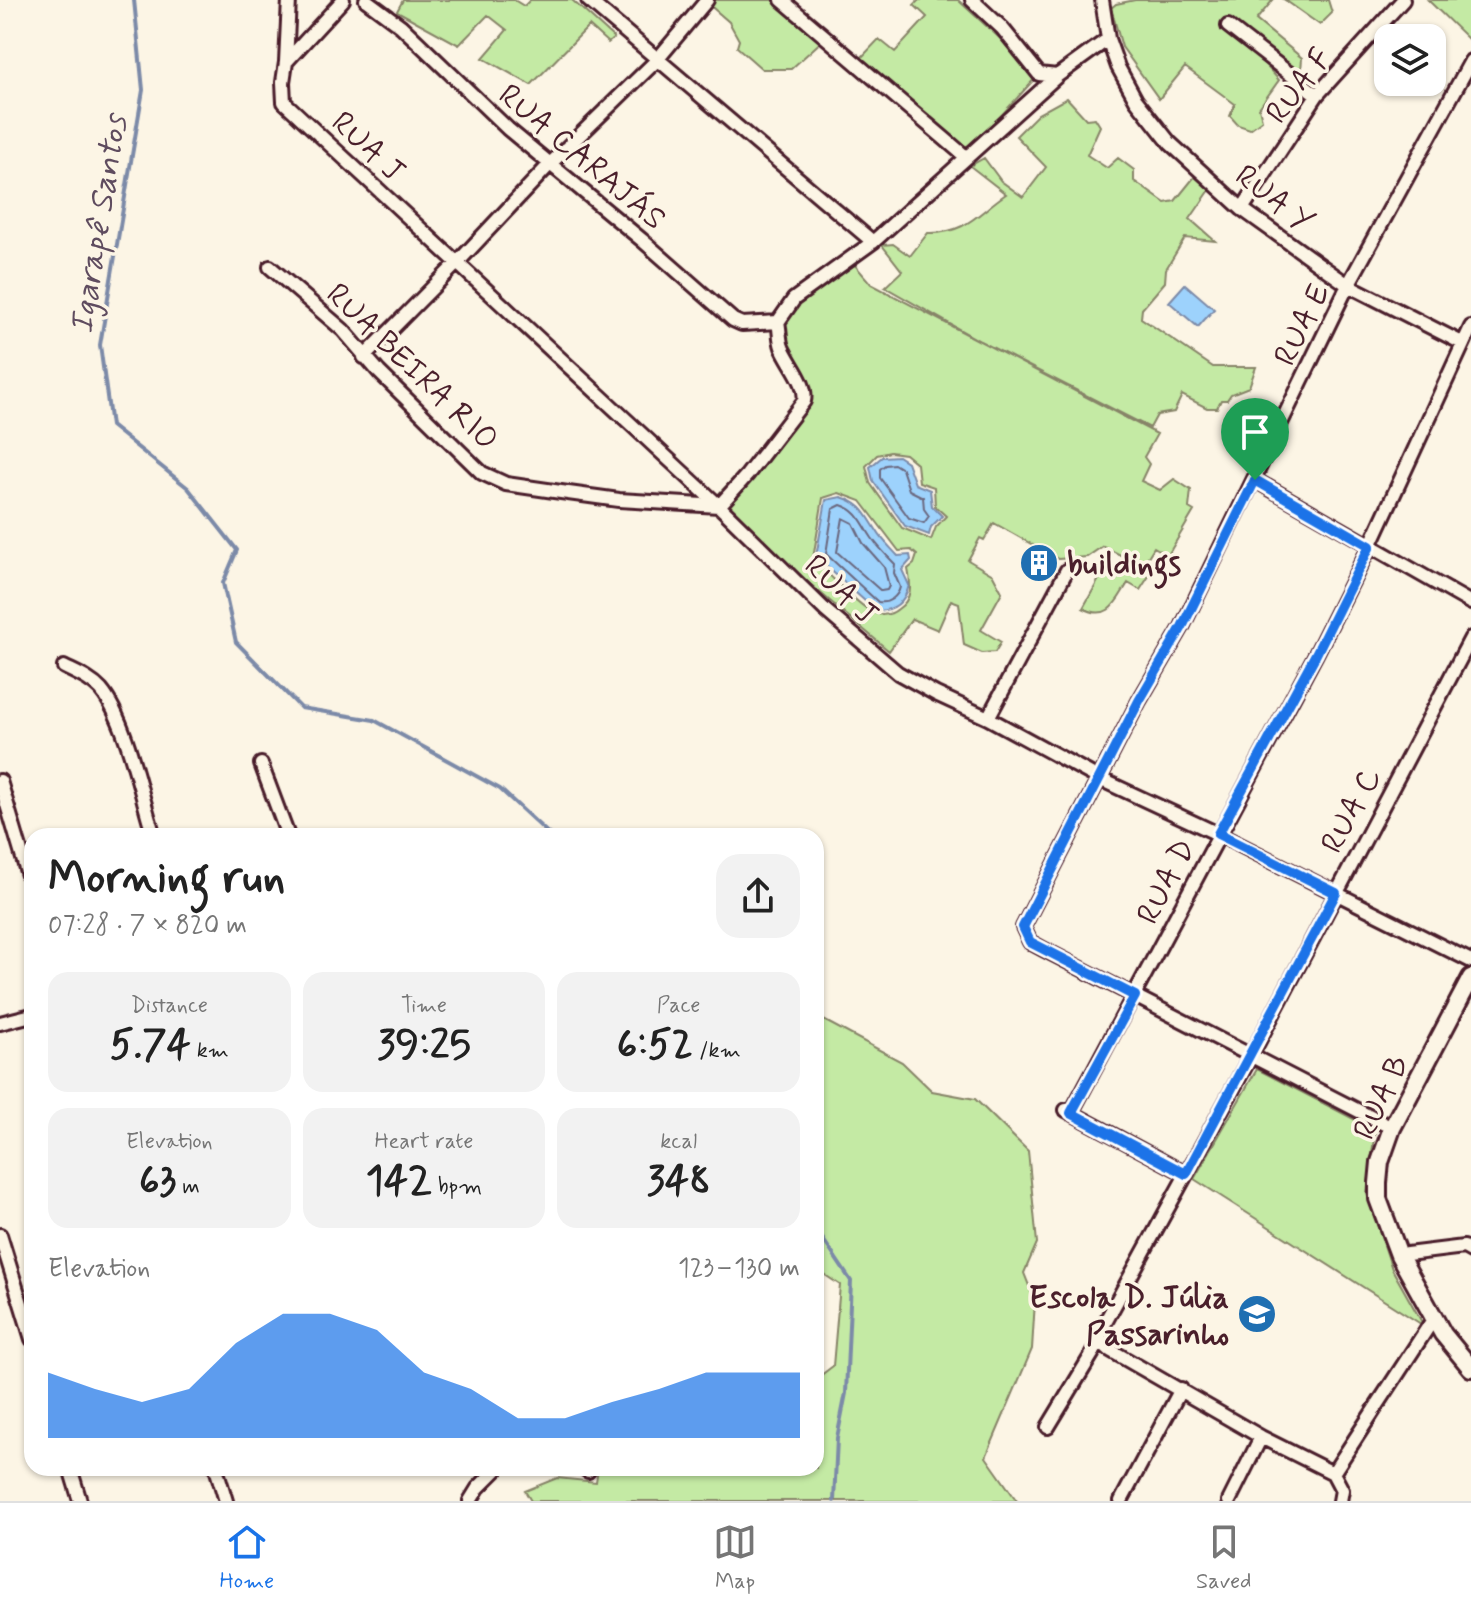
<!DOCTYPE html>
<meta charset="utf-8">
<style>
:root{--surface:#fff;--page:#f2f2f2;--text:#222;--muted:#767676;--line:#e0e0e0;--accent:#1a73e8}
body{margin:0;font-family:Mynerve,sans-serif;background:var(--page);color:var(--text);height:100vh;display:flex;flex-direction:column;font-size:30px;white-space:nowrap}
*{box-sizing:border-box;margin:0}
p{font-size:26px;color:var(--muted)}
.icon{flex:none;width:44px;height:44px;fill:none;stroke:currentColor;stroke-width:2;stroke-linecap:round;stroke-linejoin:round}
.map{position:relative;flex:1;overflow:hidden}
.details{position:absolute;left:24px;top:828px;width:800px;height:648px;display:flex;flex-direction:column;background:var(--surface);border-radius:24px;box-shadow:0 2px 6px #0004}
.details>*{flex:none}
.buttons{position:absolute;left:1374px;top:24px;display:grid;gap:16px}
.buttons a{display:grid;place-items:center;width:72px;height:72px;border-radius:16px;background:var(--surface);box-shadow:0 2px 6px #0004;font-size:40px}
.pin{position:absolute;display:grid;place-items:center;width:68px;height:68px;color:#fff;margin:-82px -34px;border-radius:50% 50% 50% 0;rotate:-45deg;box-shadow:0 0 8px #0007}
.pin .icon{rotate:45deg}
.round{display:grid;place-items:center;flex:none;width:84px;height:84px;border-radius:24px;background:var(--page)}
.overview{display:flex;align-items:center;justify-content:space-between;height:136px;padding:0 24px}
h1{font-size:44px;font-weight:700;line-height:60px}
.metrics{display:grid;grid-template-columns:repeat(3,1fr);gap:12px;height:136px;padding:8px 24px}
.metrics div{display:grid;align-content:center;border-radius:20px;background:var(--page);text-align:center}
.metrics b{font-size:40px;font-weight:700}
.metrics small{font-size:22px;font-weight:400}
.metrics p{font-size:22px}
.chart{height:224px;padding:16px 24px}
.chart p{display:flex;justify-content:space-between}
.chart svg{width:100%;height:144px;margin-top:8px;fill:var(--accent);opacity:.7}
.tab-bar{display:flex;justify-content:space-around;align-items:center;height:112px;border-top:2px solid var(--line);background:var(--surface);font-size:22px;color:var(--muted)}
.tab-bar a{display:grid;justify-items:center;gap:4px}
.tab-bar .current{color:var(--accent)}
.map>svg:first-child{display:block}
.green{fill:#c4eaa4;stroke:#878468;stroke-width:2;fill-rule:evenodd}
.water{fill:#9dd2fc;stroke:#7c8aa8;stroke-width:2}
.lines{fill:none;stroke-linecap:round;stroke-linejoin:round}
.shore{stroke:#6b677f;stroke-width:2}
.stream{stroke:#7c8aa8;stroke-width:4}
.minor-casing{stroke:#4a1f2b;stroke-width:18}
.tertiary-casing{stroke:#4a1f2b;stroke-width:22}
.minor{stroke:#fcf5e5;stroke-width:12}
.tertiary{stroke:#fcf5e5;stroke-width:16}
.route-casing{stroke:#fff;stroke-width:16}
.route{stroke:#1a73e8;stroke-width:10}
.labels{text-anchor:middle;stroke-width:7;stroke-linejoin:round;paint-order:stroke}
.street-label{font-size:32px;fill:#4a1f2b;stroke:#fcf5e5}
.poi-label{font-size:32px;font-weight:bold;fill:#4a1f2b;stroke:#fcf5e5;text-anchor:start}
.water-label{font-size:34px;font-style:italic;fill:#5f4c5f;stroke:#fcf5e5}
</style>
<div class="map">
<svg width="1471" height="1501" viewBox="0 0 1471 1501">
<rect width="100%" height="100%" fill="#fcf5e5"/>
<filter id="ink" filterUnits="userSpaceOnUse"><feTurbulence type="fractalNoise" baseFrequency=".0125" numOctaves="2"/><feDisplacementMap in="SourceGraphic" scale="16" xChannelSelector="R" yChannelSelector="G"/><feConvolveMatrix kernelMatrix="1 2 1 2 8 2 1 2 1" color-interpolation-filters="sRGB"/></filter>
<g filter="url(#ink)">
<path class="green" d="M403 0H514L524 6 530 0H572L614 38 608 43 589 26 531 85 483 58 507 30 488 15 459 45 397 11Z
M707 0H778L824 39 791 69H762L737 47 739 40 729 22 706 2Z
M919 0H958L1039 74 965 155 860 59 879 39 895 52 927 17 914 5Z
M1135 0H1273L1256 20 1302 58 1301 71 1232 28 1279 80 1259 108 1262 120 1250 129 1238 125 1230 116 1235 104 1185 67 1159 99 1122 47 1111 8 1116 4Z
M1285 0H1328L1332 13 1320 25Z
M1428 0H1471V42Z
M1067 98 1086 119 1095 118 1100 126 1087 155 1107 168 1118 158 1134 170V181L1165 203 1175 201 1196 175 1212 187 1190 219 1215 241 1185 238 1166 269 1165 282 1142 309 1141 318 1213 367H1256L1249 387 1231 394 1227 400H1221L1217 408H1207L1182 395 1174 412 1157 415 1150 428 980 341 885 287 902 271 882 245 893 244 910 256 928 233C966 234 978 213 1006 194L970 166 984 158 1001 181 1023 197 1046 167 1016 136 1038 114Z
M849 258 871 284 1157 434 1144 457 1149 464 1141 481 1160 490 1174 479 1191 490 1189 508 1194 511 1168 555 1154 547 1140 570 1149 576 1140 590 1128 583C1116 602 1109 622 1083 608L1103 572 1117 579 1128 559 1103 546 1087 557 1058 559 994 523 984 540 980 538 968 560 993 575 1002 592 981 630 1001 642 995 652 982 653 964 645 959 603 951 600 938 630 912 619 889 651 712 501 807 401 784 343 781 322 798 300ZM890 452 905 454 917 464 919 482 934 487 935 506 946 516 936 527 931 540 902 528 870 483 866 466 877 455ZM839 493 861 501 899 551 911 550 917 555 914 564 908 569C911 585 913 599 898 609 891 615 883 616 875 613 862 610 825 570 813 559L823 498Z
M816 1016 902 1062 932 1091 975 1099 1028 1151 1037 1243 1024 1273 1035 1301 1032 1349 986 1457 1017 1501H531L525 1491 557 1478 596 1482 598 1468H816V1379L833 1366 840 1285 816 1269Z
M1257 1069 1375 1130 1367 1194 1392 1269 1424 1326 1194 1179Z"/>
<path class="water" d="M1185 284 1214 309 1198 327 1169 302Z
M898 456 907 462 915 484 930 490 932 506 942 516 931 527 929 535 905 526 873 481 870 467 882 457Z
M841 497C862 503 866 514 877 531 882 540 891 548 898 556L910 555 911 560 902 570 909 585C905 602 894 611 876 611L816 557 826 500Z"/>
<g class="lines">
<path class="shore" d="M894 464 902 469 909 490 923 497 924 509 929 516 924 523 909 518 880 478V469L885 465Z
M841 505C860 511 862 524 872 538 878 547 887 556 895 564L894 573 900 587C898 597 888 604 878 602L826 554 833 509Z
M843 518 853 523 863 543 884 567 889 586 887 590 881 591 837 552Z"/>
<path class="stream" d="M134 0 143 90 100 345 111 426 188 488 237 550 223 583 236 642 301 708 374 720 500 789 551 836
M816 1229 851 1281 846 1393 837 1438 834 1501"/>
<g class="minor-casing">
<path id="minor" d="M289 0 286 62 283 82 284 102 719 506 826 611 898 673 936 694 988 718 1100 779 1218 834 1471 961
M366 0 401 26 508 129 642 240 733 320 742 324 778 322
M588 0 873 242
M782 0 966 157
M972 0 1002 28 1039 74 1057 76
M1102 0 1108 39 1118 67 1136 100 1170 143 1242 209 1348 285 1462 343
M1228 26 1317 95
M286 62 343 0
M1242 209 1317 95 1403 0
M270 267 343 330 379 372 482 473 506 484 561 492 619 500 719 506 747 475 804 401C808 384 789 364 782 347 779 339 780 330 778 322L794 299 873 242 1057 76 1108 39
M364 357 457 263 550 164 657 60 707 0
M1255 480 1471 603
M64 667C78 674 91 679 101 690 127 721 141 796 154 836
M988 718 1067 570
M261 764 288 836
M0 781 32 889
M0 1023 32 1015
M1066 1110 1186 1174
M1071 1113 1316 654 1370 546 1471 327
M1392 1128 1043 949 1030 942 1023 927 1139 701 1182 627 1348 285 1471 61
M0 1235 32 1339
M1399 1255 1464 1247 1471 1251
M1100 1341 1110 1350 1261 1437 1333 1473
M1048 1427 1100 1341 1101 1330 1251 1056 1471 638
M70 1468 80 1501
M216 1468 226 1501
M584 1468 588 1471
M1333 1473 1434 1318
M1333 1473 1342 1490 1340 1501
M470 1501 478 1488 498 1468
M1121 1501 1181 1389
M1229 1501 1261 1437"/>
</g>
<g class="tertiary-casing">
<path id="tertiary" d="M1471 978 1392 1128 1380 1162 1378 1183V1199L1399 1255 1443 1334 1471 1368"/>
</g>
<use href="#minor" class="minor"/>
<use href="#tertiary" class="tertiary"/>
</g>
</g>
<g class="lines" filter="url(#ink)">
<g class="route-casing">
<path id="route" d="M1255 480 1370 546 1316 654 1218 834 1336 893 1186 1174 1071 1113 1135 996 1030 942 1023 927 1139 701 1182 627Z"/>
</g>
<use href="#route" class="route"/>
</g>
<defs>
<g id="building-disc" transform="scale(2)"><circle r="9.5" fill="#1f6fb2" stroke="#fcf5e5"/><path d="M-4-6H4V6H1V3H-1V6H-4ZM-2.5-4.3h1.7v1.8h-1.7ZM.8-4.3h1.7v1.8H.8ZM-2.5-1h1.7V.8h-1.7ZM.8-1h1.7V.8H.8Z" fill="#fff"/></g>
<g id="school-disc" transform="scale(2)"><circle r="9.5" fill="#1f6fb2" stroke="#fcf5e5"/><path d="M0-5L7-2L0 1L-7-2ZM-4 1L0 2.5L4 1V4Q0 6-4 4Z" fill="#fff"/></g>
</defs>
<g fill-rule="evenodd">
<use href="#building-disc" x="1039" y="563"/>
<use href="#school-disc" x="1257" y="1314"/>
</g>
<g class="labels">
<g class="street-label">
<text transform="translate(1298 85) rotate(-52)" y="11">RUA F</text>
<text transform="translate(369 146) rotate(43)" y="11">RUA J</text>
<text transform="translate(583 156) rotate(40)" y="11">RUA CARAJÁS</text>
<text transform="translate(1275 198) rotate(38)" y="11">RUA Y</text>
<text transform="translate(1301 324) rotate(-64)" y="11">RUA E</text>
<text transform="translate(413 366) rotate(44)" y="11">RUA BEIRA RIO</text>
<text transform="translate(842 589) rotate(43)" y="11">RUA J</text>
<text transform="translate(1350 810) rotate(-62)" y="11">RUA C</text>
<text transform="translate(1165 881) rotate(-63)" y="11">RUA D</text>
<text transform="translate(1380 1097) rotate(-65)" y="11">RUA B</text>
</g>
<g class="poi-label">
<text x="1067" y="574">buildings</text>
<text x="1229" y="1307" text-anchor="end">Escola D. Júlia<tspan x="1229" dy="37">Passarinho</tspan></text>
</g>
<g class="water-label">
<text transform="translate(97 224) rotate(-81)" y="12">Igarapê Santos</text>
</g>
</g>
</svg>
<div class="buttons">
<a><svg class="icon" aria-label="layers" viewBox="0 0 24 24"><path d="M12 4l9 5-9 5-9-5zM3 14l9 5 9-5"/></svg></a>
</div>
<div class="pin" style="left:1255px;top:480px;background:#1e9e55"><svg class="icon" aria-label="arrive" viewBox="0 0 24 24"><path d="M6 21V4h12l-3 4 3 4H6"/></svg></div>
<section class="details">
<div class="overview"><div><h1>Morning run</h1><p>07:28 · 7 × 820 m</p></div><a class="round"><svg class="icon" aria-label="share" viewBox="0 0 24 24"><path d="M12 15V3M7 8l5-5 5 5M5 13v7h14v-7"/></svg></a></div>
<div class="metrics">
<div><p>Distance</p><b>5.74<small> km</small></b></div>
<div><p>Time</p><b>39:25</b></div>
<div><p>Pace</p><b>6:52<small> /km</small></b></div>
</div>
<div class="metrics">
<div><p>Elevation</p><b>63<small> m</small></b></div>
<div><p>Heart rate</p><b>142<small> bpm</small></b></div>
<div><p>kcal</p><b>348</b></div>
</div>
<div class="chart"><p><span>Elevation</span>123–130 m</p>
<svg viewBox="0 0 160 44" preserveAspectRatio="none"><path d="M0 44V24L10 29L20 33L30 29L40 15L50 6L60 6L70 11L80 24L90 29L100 38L110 38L120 33L130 29L140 24L150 24L160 24V44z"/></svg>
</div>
</section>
</div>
<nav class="tab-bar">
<a class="current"><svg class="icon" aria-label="home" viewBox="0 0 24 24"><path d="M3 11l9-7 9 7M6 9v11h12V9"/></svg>Home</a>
<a><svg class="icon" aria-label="map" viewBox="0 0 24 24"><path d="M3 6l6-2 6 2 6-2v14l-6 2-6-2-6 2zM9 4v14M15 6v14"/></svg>Map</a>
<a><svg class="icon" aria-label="saved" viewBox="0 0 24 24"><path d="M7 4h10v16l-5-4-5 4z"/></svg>Saved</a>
</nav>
